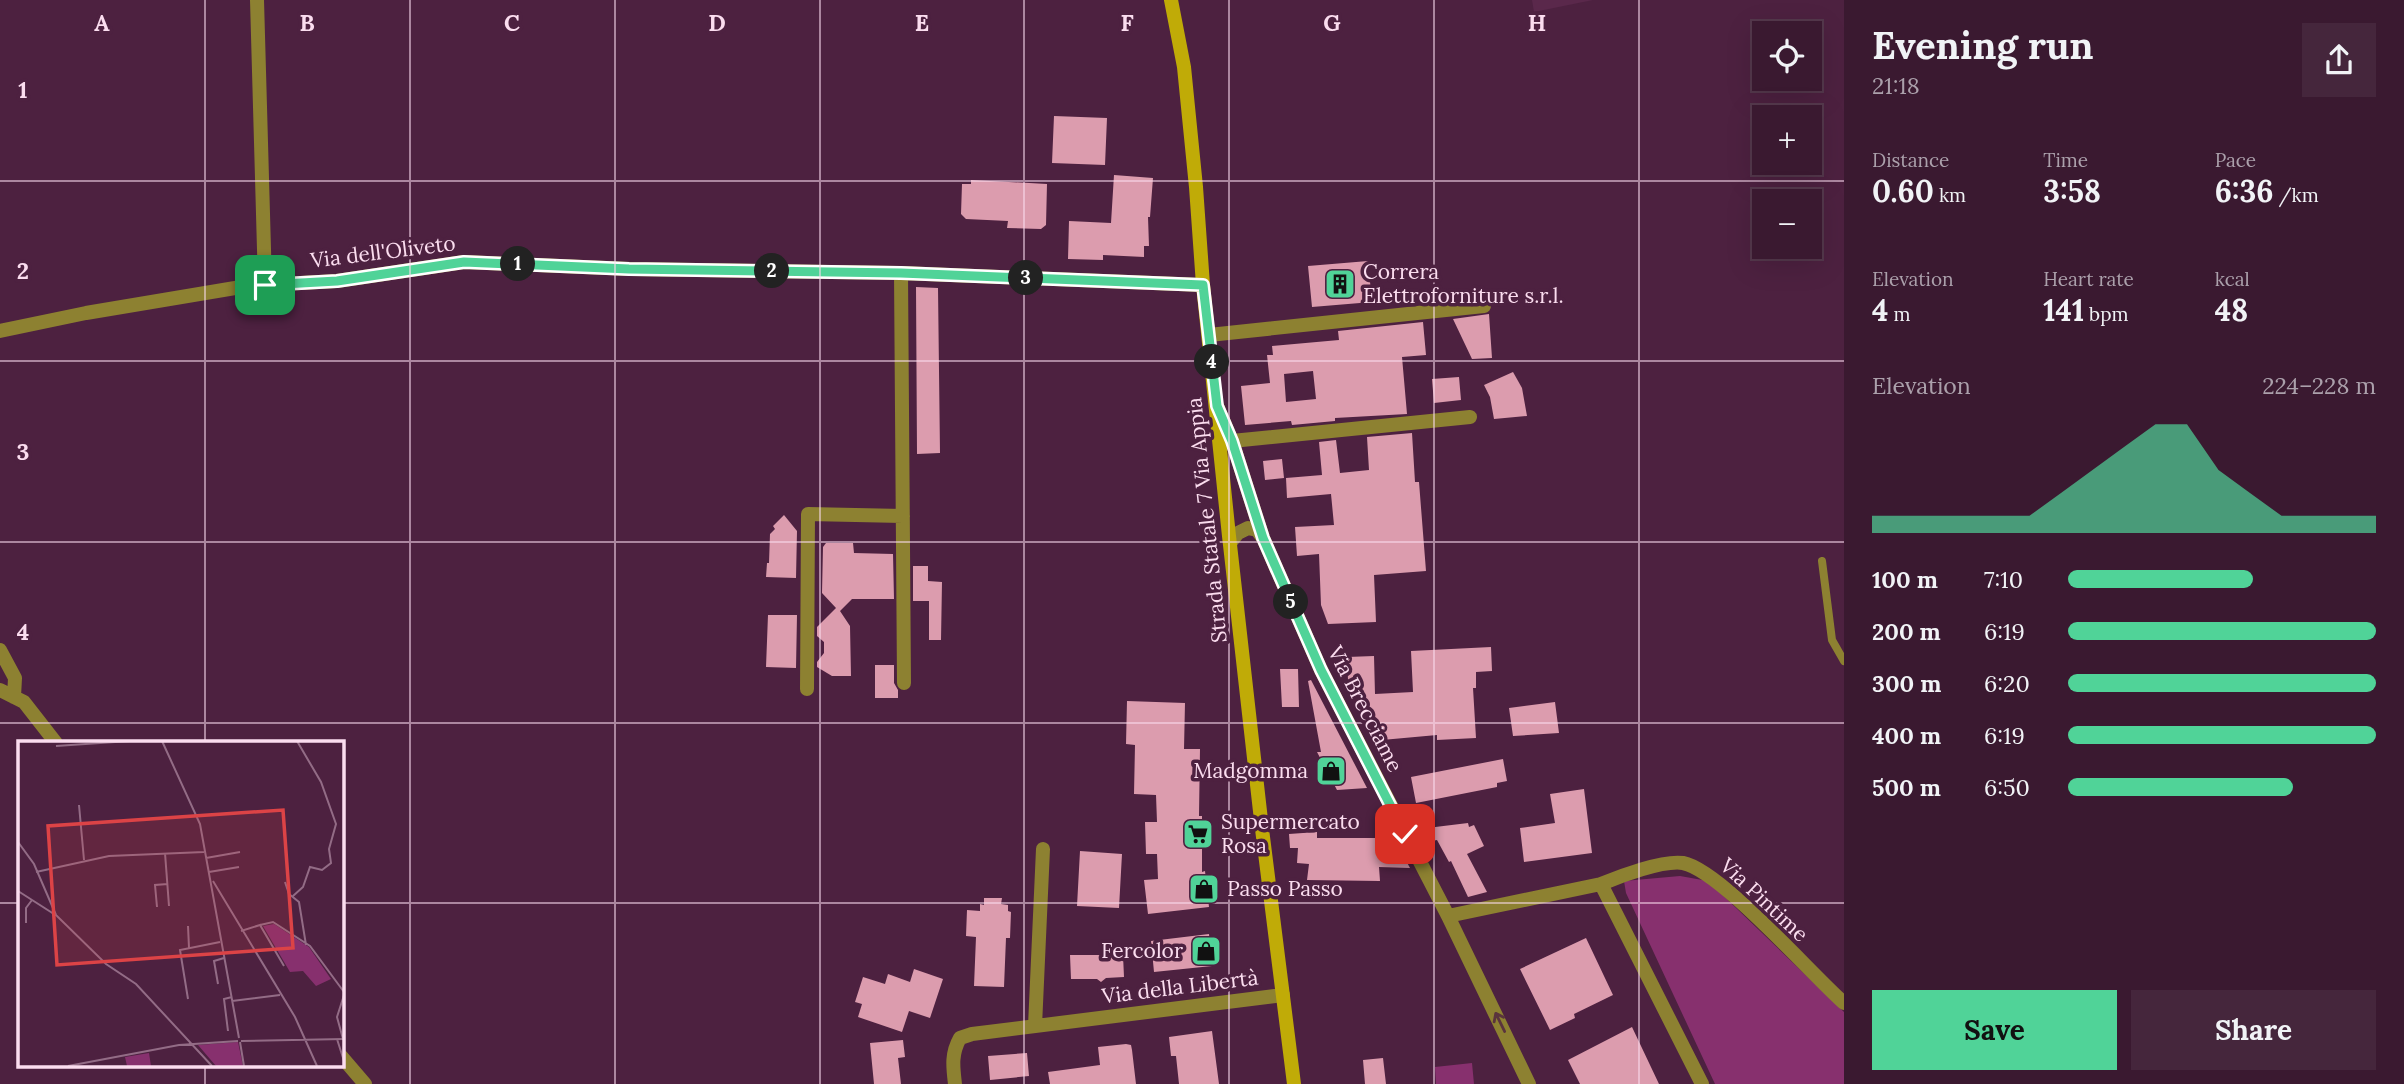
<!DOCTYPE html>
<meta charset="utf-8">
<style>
:root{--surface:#3a1930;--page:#45263c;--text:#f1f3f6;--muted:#aba0ab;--line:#54384c;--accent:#50d398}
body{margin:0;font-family:Lora,serif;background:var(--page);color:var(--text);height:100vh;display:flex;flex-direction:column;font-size:26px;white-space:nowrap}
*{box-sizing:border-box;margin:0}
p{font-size:23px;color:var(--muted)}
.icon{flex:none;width:38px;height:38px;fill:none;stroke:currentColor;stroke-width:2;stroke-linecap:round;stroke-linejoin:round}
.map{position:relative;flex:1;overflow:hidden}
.details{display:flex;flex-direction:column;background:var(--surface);width:560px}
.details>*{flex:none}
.fabs{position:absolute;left:1752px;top:21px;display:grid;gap:14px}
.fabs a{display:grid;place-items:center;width:70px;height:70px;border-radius:0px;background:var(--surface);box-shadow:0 7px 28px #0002,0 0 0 2px var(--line);font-size:35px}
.pin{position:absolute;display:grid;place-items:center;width:60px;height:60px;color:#fff;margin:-30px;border-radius:14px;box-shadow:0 4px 10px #0006}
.km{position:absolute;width:35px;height:35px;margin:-18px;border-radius:50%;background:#222;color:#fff;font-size:19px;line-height:35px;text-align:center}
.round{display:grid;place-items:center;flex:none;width:74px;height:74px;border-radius:0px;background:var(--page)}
.summary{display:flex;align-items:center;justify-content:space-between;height:119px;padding:0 28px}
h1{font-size:38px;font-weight:700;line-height:52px}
.metrics{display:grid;grid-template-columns:repeat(3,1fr);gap:10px;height:119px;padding:7px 28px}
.metrics div{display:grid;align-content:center}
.metrics b{font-size:30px;font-weight:700}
.metrics small{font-size:19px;font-weight:400}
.metrics p{font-size:19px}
.chart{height:196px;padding:14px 28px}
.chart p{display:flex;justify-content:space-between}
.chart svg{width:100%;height:126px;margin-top:7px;fill:var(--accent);opacity:.7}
.primary-button{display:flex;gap:14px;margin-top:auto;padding:14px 28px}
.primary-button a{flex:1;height:80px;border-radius:0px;background:var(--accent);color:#111;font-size:28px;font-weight:700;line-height:80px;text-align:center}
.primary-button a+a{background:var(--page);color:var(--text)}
ul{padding:0 28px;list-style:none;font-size:23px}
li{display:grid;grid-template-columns:112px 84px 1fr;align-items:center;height:52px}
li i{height:18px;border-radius:9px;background:var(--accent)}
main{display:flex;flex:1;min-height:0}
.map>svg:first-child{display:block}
.built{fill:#5a284b}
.green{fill:#87306e}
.building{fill:#dc9cae;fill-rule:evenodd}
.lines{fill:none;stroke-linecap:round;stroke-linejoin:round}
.service{stroke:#8d8131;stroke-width:8}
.minor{stroke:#8d8131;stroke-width:14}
.secondary{stroke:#c0ab07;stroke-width:14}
.oneway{stroke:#5a343d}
.route-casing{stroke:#fff;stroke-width:14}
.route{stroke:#50d398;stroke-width:9}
.grid{fill:none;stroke:#fbddef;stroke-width:2;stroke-opacity:0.55}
.labels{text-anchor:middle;stroke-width:7;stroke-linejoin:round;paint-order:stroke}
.street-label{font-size:21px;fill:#fbddef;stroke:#4d2140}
.poi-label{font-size:21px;fill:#fbddef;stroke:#4d2140;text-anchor:start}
.inset-road{fill:none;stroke:#936c86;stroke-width:2}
.view{fill:#dc4346;fill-opacity:0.15;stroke:#dc4346;stroke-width:3.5}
.inset-edge{fill:none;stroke:#fbddef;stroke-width:3.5}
.grid-label{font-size:23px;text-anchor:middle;font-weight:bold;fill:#fbddef;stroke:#4d2140;stroke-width:7;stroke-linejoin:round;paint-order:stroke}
</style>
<main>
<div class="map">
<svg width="1844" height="1084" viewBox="0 0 1844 1084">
<rect width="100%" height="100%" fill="#4d2140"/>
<path class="built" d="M1532 0H1593L1534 12Z"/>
<path class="green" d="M1680 876 1708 881 1844 1012V1084H1715L1626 893 1624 881Z
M1472 1063 1474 1084H1436L1435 1067Z"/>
<path class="building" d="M1054 116 1107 118 1105 165 1052 163Z
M1114 175 1153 178 1150 217H1148L1149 246H1144V257L1103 255V260L1068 259 1069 221 1111 223Z
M971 180 1047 184 1046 225 1041 229 1007 228 1008 221 966 219 961 214 962 184H971Z
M1368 261 1372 302 1312 307 1308 266Z
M916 287 938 288 940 453 917 454Z
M1489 314 1492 358 1472 359 1453 319Z
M1423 322 1426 355 1402 357 1407 414 1335 418V421L1292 425 1291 421 1245 425 1241 386 1270 383 1267 355H1273L1272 346 1339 340 1338 331ZM1313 371 1316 399 1286 402 1284 374Z
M1513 372 1522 388 1527 416 1494 419 1490 397 1484 385Z
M1459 377 1461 400 1434 403 1432 379Z
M1412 433 1415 482H1419L1426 571 1374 575 1376 622 1328 624 1321 605 1319 554 1297 556 1295 527 1334 525 1331 494 1287 498 1286 478 1322 475 1319 442 1336 440 1340 473 1369 470 1367 437Z
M1282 459 1284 478 1265 480 1263 461Z
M784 515 797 531 796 578 766 577 767 563H769L770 534 775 529 773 526Z
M826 543H853L854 553 893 554 894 599H852L840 611 850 626 851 676H832L817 667V662L824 653V642L817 636V627L836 608 822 593 823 547Z
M913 566H928V581L942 582 941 640H929V601H913Z
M768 615H797L796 668 766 667Z
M1491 647 1492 671 1476 672V688H1473L1476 738 1437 740V735L1371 741 1362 722H1365L1348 680 1347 657 1374 656 1375 694 1413 692 1411 651Z
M875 665H894V683L898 690V698H875Z
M1280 669H1298L1299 707H1282Z
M1311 680 1340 736 1367 788 1337 790 1317 752H1321L1308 681Z
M1127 701 1185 703 1184 749H1200L1199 816H1202V872L1205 871 1209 907 1148 914 1144 880 1158 879 1157 854H1146L1145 822H1157L1156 795 1134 794 1135 745 1126 744Z
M1555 702 1559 733 1513 736 1509 708Z
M1503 759 1507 781 1497 783V787L1416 803 1411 777Z
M1584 789 1592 853 1524 862 1520 828 1555 823 1550 794Z
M1468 823 1469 827 1474 825 1484 846 1467 854 1487 892 1468 897 1451 861 1449 862 1437 840 1432 841 1427 828Z
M1317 832V838H1394L1410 868 1379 867 1380 881 1307 880 1309 864 1297 863 1298 848H1290L1289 834Z
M1080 851 1122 854 1119 908 1077 906Z
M984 898H1002L1001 904 1008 905V911L1011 912 1010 938H1006L1004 987 974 986 976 937 966 936 967 910 980 911V904L984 905Z
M1209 934 1212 966 1154 972 1151 941Z
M1586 938 1613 995 1574 1014 1575 1018 1550 1030 1520 969Z
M1070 955H1123L1124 977 1106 978 1101 982 1097 979H1071Z
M914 969 943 979 930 1018 909 1011 902 1032 858 1017 862 1004 855 1002 863 977 885 984 888 974 910 982Z
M1632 1027 1659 1084H1580L1568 1060Z
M1212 1031 1219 1084H1179L1176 1056H1171L1169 1037Z
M903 1040 905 1057 898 1058 901 1084H874L870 1043Z
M1126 1044 1131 1045 1132 1050 1136 1084H1050L1048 1072 1100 1065 1098 1047Z
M1027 1053 1029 1076 990 1080 988 1056Z
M1383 1058 1386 1084H1365L1363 1060Z"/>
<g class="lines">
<path class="service" d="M1822 561 1832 640 1844 661"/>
<path class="minor" d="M257 0 265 285
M901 273 904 683
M0 331 86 313 247 286 337 281 464 262 630 269 901 273 1203 285
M1209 335 1484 306
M1217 406 1232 441 1263 538 1321 670 1448 916 1529 1084
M1232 441 1470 417
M1230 543 1238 533 1248 528 1257 530 1263 538
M0 650 15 678 14 697
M807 689 808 514 903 516
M0 690 24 702 56 743
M1601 884C1620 876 1663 860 1683 863 1720 870 1810 973 1844 1003
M1448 916 1601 884 1702 1084
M1035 1026 1043 849
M341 1056 365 1084
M955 1084C953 1067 951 1054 960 1038L972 1034 1283 995"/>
<path class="secondary" d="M1171 0 1184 67 1196 187 1203 285 1229 536 1262 829 1294 1084"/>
</g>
<defs><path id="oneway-shaft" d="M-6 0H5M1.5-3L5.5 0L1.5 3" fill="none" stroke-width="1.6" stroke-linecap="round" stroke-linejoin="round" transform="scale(1.75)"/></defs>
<use class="oneway" href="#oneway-shaft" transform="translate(1500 1022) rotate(-116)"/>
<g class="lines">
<g class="route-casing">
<path id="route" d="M265 285 337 281 464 262 629 269 901 273 1203 285 1217 406 1232 441 1263 538 1321 670 1405 834"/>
</g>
<use href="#route" class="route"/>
</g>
<path class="grid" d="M205 0V743M410 0V1084M615 0V1084M820 0V1084M1024 0V1084M1229 0V1084M1434 0V1084M1639 0V1084M0 181H1844M0 361H1844M0 542H1844M0 723H1844M0 903H19M341 903H1844M205 1065V1084"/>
<defs>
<g id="building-square" transform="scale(1.575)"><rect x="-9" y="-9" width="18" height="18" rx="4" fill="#50d398" stroke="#4d2140"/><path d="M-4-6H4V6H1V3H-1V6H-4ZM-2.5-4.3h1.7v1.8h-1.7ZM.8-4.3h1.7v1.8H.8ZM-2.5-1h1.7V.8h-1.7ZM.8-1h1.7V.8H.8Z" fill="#111"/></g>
<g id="shop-square" transform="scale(1.575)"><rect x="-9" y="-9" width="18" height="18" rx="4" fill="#50d398" stroke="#4d2140"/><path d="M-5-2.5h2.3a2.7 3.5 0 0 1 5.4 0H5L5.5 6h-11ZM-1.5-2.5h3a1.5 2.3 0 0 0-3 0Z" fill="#111"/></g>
<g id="supermarket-square" transform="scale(1.575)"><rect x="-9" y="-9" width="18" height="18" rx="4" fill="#50d398" stroke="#4d2140"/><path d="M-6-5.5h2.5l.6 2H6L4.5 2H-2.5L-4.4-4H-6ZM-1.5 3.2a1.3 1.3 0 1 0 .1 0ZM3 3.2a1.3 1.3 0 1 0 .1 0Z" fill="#111"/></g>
</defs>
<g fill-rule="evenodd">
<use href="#building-square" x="1340" y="284"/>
<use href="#shop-square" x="1331" y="771"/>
<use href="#supermarket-square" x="1198" y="834"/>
<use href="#shop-square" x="1204" y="889"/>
<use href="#shop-square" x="1206" y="951"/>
</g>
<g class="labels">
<g class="street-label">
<text transform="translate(383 252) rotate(-7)" y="7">Via dell'Oliveto</text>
<text transform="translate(1207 520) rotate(-96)" y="7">Strada Statale 7 Via Appia</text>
<text transform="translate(1365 709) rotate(63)" y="7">Via Brecciame</text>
<text transform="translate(1764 900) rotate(43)" y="7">Via Pintime</text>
<text transform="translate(1180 987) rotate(-7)" y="7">Via della Libertà</text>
</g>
<g class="poi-label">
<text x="1363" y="279">Correra<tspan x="1363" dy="24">Elettroforniture s.r.l.</tspan></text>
<text x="1308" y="778" text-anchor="end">Madgomma</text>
<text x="1221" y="829">Supermercato<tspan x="1221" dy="24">Rosa</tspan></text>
<text x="1227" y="896">Passo Passo</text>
<text x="1183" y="958" text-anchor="end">Fercolor</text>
</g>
</g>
<g transform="translate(18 741)">
<rect width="326" height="326" fill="#4d2140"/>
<path d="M256 183 291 206 313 238 298 245 285 230 272 231 245 185ZM220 301 225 325H198L180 304ZM131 312 133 325H109L107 316Z" fill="#87306e"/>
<path class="inset-road" d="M144 0 182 83 221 297M38 5 112 0M61 64 66 119M0 101 16 123 38 174M147 112 151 165M188 117 222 111M18 131 91 115 186 111M191 131 221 126M195 140 277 276 299 325M267 141 271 153 281 161 288 204M0 150 39 175 88 223 118 243 194 325M275 155 285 146 292 126 304 129 313 122 311 108 318 83 303 41 279 0M139 166 137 144 150 143M8 182V167L14 159M242 184 255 181 292 205 326 251M170 185 171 207M223 190 242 184 266 225M200 243 196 220 206 217M170 258 162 209 202 201M214 260 262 254M210 290 206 258 214 256M319 298 326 320M325 298 319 276 326 254M223 300 326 298M222 301 226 325M50 325 161 304 220 300"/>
<path class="view" d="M265 69 275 207 39 224 30 85Z"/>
<rect width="326" height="326" class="inset-edge"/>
</g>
<g class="grid-label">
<text x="102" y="31">A</text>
<text x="307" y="31">B</text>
<text x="512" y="31">C</text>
<text x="717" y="31">D</text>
<text x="922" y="31">E</text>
<text x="1127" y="31">F</text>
<text x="1332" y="31">G</text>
<text x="1537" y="31">H</text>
<text x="23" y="98">1</text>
<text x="23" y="279">2</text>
<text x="23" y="460">3</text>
<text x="23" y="640">4</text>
</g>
</svg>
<div class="fabs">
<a><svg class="icon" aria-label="locate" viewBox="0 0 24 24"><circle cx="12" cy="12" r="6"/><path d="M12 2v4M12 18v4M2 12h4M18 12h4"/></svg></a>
<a>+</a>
<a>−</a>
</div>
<div class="pin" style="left:265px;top:285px;background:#1e9e55"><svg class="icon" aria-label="arrive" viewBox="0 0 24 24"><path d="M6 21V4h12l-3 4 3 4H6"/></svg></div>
<div class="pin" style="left:1405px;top:834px;background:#d93025"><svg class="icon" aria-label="check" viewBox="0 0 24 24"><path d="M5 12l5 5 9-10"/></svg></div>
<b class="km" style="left:518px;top:264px">1</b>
<b class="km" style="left:772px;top:271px">2</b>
<b class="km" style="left:1026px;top:278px">3</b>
<b class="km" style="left:1212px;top:362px">4</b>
<b class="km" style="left:1291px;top:602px">5</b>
</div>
<section class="details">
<div class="summary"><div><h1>Evening run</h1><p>21:18</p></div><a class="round"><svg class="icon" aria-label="share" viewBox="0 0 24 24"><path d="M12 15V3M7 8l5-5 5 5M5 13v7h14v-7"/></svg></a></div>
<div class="metrics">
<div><p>Distance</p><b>0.60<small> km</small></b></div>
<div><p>Time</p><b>3:58</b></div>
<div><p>Pace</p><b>6:36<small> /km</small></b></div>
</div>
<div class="metrics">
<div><p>Elevation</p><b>4<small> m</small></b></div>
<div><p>Heart rate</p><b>141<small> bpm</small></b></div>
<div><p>kcal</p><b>48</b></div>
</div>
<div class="chart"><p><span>Elevation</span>224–228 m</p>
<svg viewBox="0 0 160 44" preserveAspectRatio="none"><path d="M0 44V38L10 38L20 38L30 38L40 38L50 38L60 30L70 22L80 14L90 6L100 6L110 22L120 30L130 38L140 38L150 38L160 38V44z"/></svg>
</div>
<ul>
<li><b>100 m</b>7:10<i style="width:60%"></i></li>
<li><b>200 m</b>6:19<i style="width:100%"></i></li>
<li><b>300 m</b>6:20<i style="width:100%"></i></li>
<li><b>400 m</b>6:19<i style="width:100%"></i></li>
<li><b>500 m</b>6:50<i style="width:73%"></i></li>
</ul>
<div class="primary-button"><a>Save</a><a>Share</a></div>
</section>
</main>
